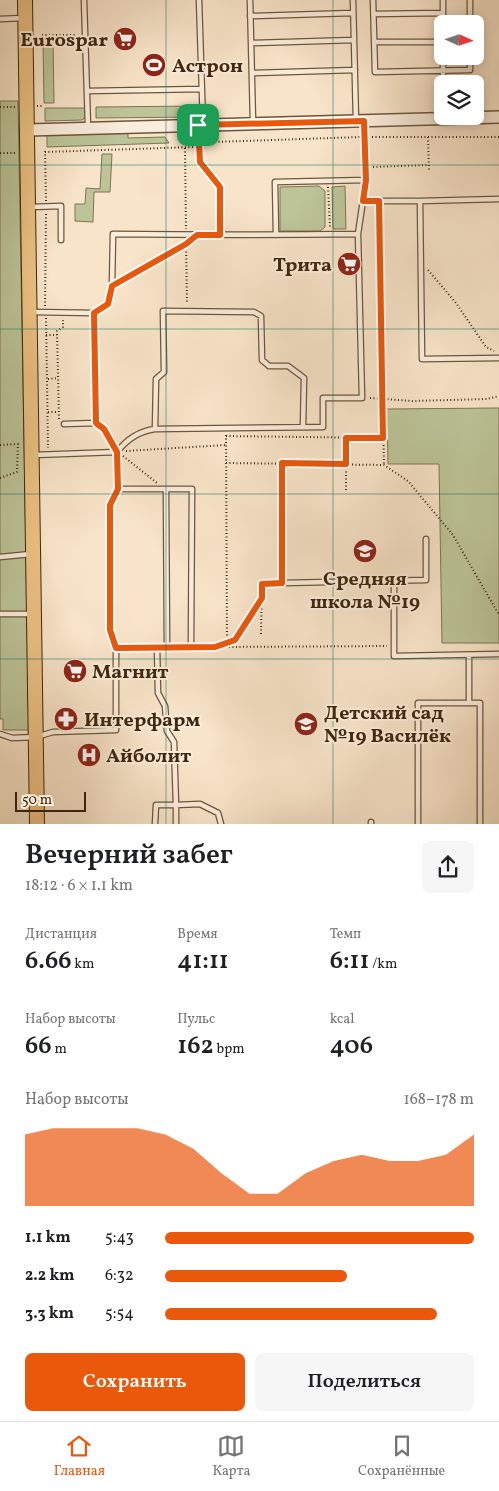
<!DOCTYPE html>
<html lang="ru">
<meta charset="utf-8">
<style>
:root{--surface:#fff;--page:#f6f6f6;--text:#202124;--muted:#757577;--line:#e0e0e0;--accent:#ea580c}
body{margin:0;font-family:Vollkorn,serif;background:var(--page);color:var(--text);height:100vh;display:flex;flex-direction:column;font-size:19px;white-space:nowrap}
*{box-sizing:border-box;margin:0}
p{font-size:16px;color:var(--muted)}
.icon{flex:none;width:28px;height:28px;fill:none;stroke:currentColor;stroke-width:2;stroke-linecap:round;stroke-linejoin:round}
.map{position:relative;height:824px;overflow:hidden}
.sheet{display:flex;flex-direction:column;background:var(--surface);flex:1}
.sheet>*{flex:none}
.needle{width:32px;rotate:93deg}
.tools{position:absolute;left:434px;top:15px;display:grid;gap:10px}
.tools a{display:grid;place-items:center;width:50px;height:50px;border-radius:8px;background:var(--surface);box-shadow:0 2px 12px #0003;font-size:25px}
.scale{position:absolute;left:15px;bottom:12px;width:71px;box-sizing:border-box;padding-left:5px;border:2px solid #40260c;border-top:0;font-size:14px;line-height:18px;white-space:nowrap;color:#40260c;-webkit-text-stroke:4px #faeddc;paint-order:stroke}
.pin{position:absolute;display:grid;place-items:center;width:42px;height:42px;color:#fff;margin:-21px;border-radius:10px;box-shadow:0 2px 8px #0006}
.round{display:grid;place-items:center;flex:none;width:52px;height:52px;border-radius:8px;background:var(--page)}
.summary{display:flex;align-items:center;justify-content:space-between;height:85px;padding:0 25px}
h1{font-size:28px;font-weight:600;line-height:38px}
.figures{display:grid;grid-template-columns:repeat(3,1fr);gap:8px;height:85px;padding:5px 25px}
.figures div{display:grid;align-content:center}
.figures b{font-size:25px;font-weight:600}
.figures small{font-size:14px;font-weight:400}
.figures p{font-size:14px}
.chart{height:140px;padding:10px 25px}
.chart p{display:flex;justify-content:space-between}
.chart svg{width:100%;height:90px;margin-top:5px;fill:var(--accent);opacity:.7}
.action{display:flex;gap:10px;margin-top:auto;padding:10px 25px}
.action a{flex:1;height:58px;border-radius:8px;background:var(--accent);color:#fff;font-size:20px;font-weight:600;line-height:58px;text-align:center}
.action a+a{background:var(--page);color:var(--text)}
ul{padding:0 25px;list-style:none;font-size:16px}
li{display:grid;grid-template-columns:80px 60px 1fr;align-items:center;height:38px}
li i{height:12px;border-radius:6px;background:var(--accent)}
.menu{display:flex;justify-content:space-around;align-items:center;height:70px;border-top:1px solid var(--line);background:var(--surface);font-size:14px;color:var(--muted)}
.menu a{display:grid;justify-items:center;gap:2px}
.menu .active{color:var(--accent)}
.map>svg:first-child{display:block}
.green{fill:#bcc498;stroke:#7e7552}
.lines{fill:none;stroke-linecap:round;stroke-linejoin:round}
.service-casing{stroke:#6e563b;stroke-width:7}
.tertiary-casing{stroke:#6e563b;stroke-width:14}
.primary-casing{stroke:#40260c;stroke-width:16}
.path{stroke:#40260c;stroke-width:2;stroke-dasharray:1 2.5;stroke-linecap:butt}
.service{stroke:#faeddc;stroke-width:4.5}
.tertiary{stroke:#faeddc;stroke-width:11}
.primary{stroke:#ecc284;stroke-width:14}
.route-casing{stroke:#fff;stroke-width:10}
.route{stroke:#ea580c;stroke-width:6}
.grid{fill:none;stroke:#0f766e;stroke-width:1;stroke-opacity:0.55}
.labels{text-anchor:middle;stroke-width:4;stroke-linejoin:round;paint-order:stroke}
.poi-label{font-size:20px;font-weight:bold;fill:#40260c;stroke:#faeddc;text-anchor:start}
</style>
<div class="map">
<svg width="499" height="824" viewBox="0 0 499 824">
<rect width="100%" height="100%" fill="#f8e4c9"/>
<filter id="stains"><feTurbulence type="fractalNoise" baseFrequency=".004" numOctaves="4"/><feColorMatrix values="0 0 0 0 .2 0 0 0 0 .09 0 0 0 0 .02 0 0 0 .5 -.17"/></filter>
<radialGradient id="worn" r=".72"><stop offset=".6" stop-color="#630" stop-opacity="0"/><stop offset="1" stop-color="#630" stop-opacity=".3"/></radialGradient>
<path class="green" d="M43 41H53L54 103H44Z
M0 101H18L29 730H3V719H0Z
M197 106 198 117 96 118V107Z
M45 108H85L87 110 86 117 82 120 45 121Z
M128 131V138L165 137 169 143 47 147V134Z
M102 154H112L110 192H94L93 222 75 221V204H85L86 188 100 189Z
M319 186 325 191V227L320 231H280V187Z
M345 186 346 229H333L332 187Z
M499 408V643H442L439 464H388L387 409Z"/>
<g class="lines">
<g class="service-casing">
<path id="service" d="M84 0 88 127
M199 0 203 124
M250 0 253 122
M353 0 356 121
M373 0 375 72 470 70V56
M443 0V24
M470 0V24
M374 14 443 13
M250 16 353 13
M0 19 24 18
M375 42H442
M251 43 354 40
M443 56V84
M252 73 355 70
M87 91 202 89
M365 122 366 180
M198 127 200 162 220 187V235
M363 201H420L422 359 499 358
M420 201 499 199
M31 207 61 206V240
M32 312 94 313 108 304 112 286 113 234C195 235 277 235 358 234L366 180 275 182 276 235
M94 313 96 423
M155 429 156 379 164 372 163 311 254 312 261 316 262 360 269 366H288L304 378 303 427
M34 455 117 452C127 439 140 431 155 429L323 427V398H362L358 234
M118 489H192L191 647
M166 489 167 647
M0 557 31 554
M394 580V656L499 654
M282 583 426 580V539
M0 614H33
M116 648 215 647
M469 655V703
M0 734 12 738 36 737 53 732 116 730V648L110 630V505L118 489 117 452 112 440 104 429 96 423 64 424
M371 822V824
M155 824 156 805H176L174 742 167 731 165 706 158 693 157 647
M176 824V805L200 804 218 813 221 824
M418 824V703H480V824"/>
</g>
<g class="tertiary-casing">
<path id="tertiary" d="M28 130 499 117"/>
</g>
<g class="primary-casing">
<path id="primary" d="M25 0 37 824"/>
</g>
<path class="path" d="M42 35H77
M37 106H44
M0 107H15
M372 137H499
M428 137 429 171
M205 145 214 142 360 137
M185 148 186 229
M0 153H15
M373 167 429 165
M328 187 330 227
M46 201 45 152 193 147
M379 207 384 465
M186 241 187 304
M428 270 456 303 486 347 494 351
M119 282 186 244
M45 306 46 213
M46 318 48 448
M46 335H57
M48 379 58 378
M370 398 412 401 487 399 499 396
M48 412H58
M59 419 57 331 63 327V320
M226 435 227 642
M226 436 383 438
M0 445 18 444 17 472 0 478
M126 451 226 445
M123 456 157 483
M226 463 384 465 408 481 453 535 499 615
M282 463V576
M346 490V438
M261 634 262 584 275 583
M220 644 235 640 260 600
M222 647 387 646"/>
<use href="#service" class="service"/>
<use href="#tertiary" class="tertiary"/>
<use href="#primary" class="primary"/>
</g>
<g class="lines">
<g class="route-casing">
<path id="route" d="M364 121 366 180 363 201H379L383 438H346V464L282 463V583L262 584V598L235 640 215 647 116 648 110 630V505L118 489 117 452 104 429 96 423 94 313 108 304 112 286 186 244 197 235H220V187L200 162 198 125Z"/>
</g>
<use href="#route" class="route"/>
</g>
<path class="grid" d="M166 0V824M333 0V824M0 165H499M0 329H499M0 494H499M0 659H499"/>
<defs>
<g id="supermarket-disc" transform="scale(1.25)"><circle r="9.5" fill="#8f2418" stroke="#faeddc"/><path d="M-6-5.5h2.5l.6 2H6L4.5 2H-2.5L-4.4-4H-6ZM-1.5 3.2a1.3 1.3 0 1 0 .1 0ZM3 3.2a1.3 1.3 0 1 0 .1 0Z" fill="#fff"/></g>
<g id="stadium-disc" transform="scale(1.25)"><circle r="9.5" fill="#8f2418" stroke="#faeddc"/><path d="M0-5a6.5 5 0 1 0 0 10a6.5 5 0 1 0 0-10ZM-3.5-1.8h7v3.6h-7Z" fill="#fff"/></g>
<g id="school-disc" transform="scale(1.25)"><circle r="9.5" fill="#8f2418" stroke="#faeddc"/><path d="M0-5L7-2L0 1L-7-2ZM-4 1L0 2.5L4 1V4Q0 6-4 4Z" fill="#fff"/></g>
<g id="pharmacy-disc" transform="scale(1.25)"><circle r="9.5" fill="#8f2418" stroke="#faeddc"/><path d="M-2-6h4v4h4v4h-4v4h-4v-4h-4v-4h4Z" fill="#fff"/></g>
<g id="hospital-disc" transform="scale(1.25)"><circle r="9.5" fill="#8f2418" stroke="#faeddc"/><path d="M-5-5h3v3.5h4V-5h3V5h-3V1.5h-4V5h-3Z" fill="#fff"/></g>
</defs>
<g fill-rule="evenodd">
<use href="#supermarket-disc" x="125" y="39"/>
<use href="#stadium-disc" x="154" y="65"/>
<use href="#supermarket-disc" x="349" y="264"/>
<use href="#school-disc" x="365" y="551"/>
<use href="#supermarket-disc" x="75" y="671"/>
<use href="#pharmacy-disc" x="66" y="719"/>
<use href="#school-disc" x="306" y="724"/>
<use href="#hospital-disc" x="89" y="755"/>
</g>
<g class="labels">
<g class="poi-label">
<text x="108" y="46" text-anchor="end">Eurospar</text>
<text x="172" y="72">Астрон</text>
<text x="332" y="271" text-anchor="end">Трита</text>
<text x="365" y="585" text-anchor="middle">Средняя<tspan x="365" dy="23">школа №19</tspan></text>
<text x="92" y="678">Магнит</text>
<text x="324" y="719">Детский сад<tspan x="324" dy="23">№19 Василёк</tspan></text>
<text x="84" y="726">Интерфарм</text>
<text x="106" y="762">Айболит</text>
</g>
</g>
<rect width="100%" height="100%" filter="url(#stains)"/>
<rect width="100%" height="100%" fill="url(#worn)"/>
</svg>
<div class="tools">
<a><svg class="needle" viewBox="-14 -14 28 28"><path d="M0-13l5 13h-10z" fill="#e53935"/><path d="M0 13l5-13h-10z" fill="#757577"/></svg></a>
<a><svg class="icon" aria-label="layers" viewBox="0 0 24 24"><path d="M12 4l9 5-9 5-9-5zM3 14l9 5 9-5"/></svg></a>
</div>
<div class="scale">50 m</div>
<div class="pin" style="left:198px;top:125px;background:#1e9e55"><svg class="icon" aria-label="arrive" viewBox="0 0 24 24"><path d="M6 21V4h12l-3 4 3 4H6"/></svg></div>
</div>
<section class="sheet">
<div class="summary"><div><h1>Вечерний забег</h1><p>18:12 · 6 × 1.1 km</p></div><a class="round"><svg class="icon" aria-label="share" viewBox="0 0 24 24"><path d="M12 15V3M7 8l5-5 5 5M5 13v7h14v-7"/></svg></a></div>
<div class="figures">
<div><p>Дистанция</p><b>6.66<small> km</small></b></div>
<div><p>Время</p><b>41:11</b></div>
<div><p>Темп</p><b>6:11<small> /km</small></b></div>
</div>
<div class="figures">
<div><p>Набор высоты</p><b>66<small> m</small></b></div>
<div><p>Пульс</p><b>162<small> bpm</small></b></div>
<div><p>kcal</p><b>406</b></div>
</div>
<div class="chart"><p><span>Набор высоты</span>168–178 m</p>
<svg viewBox="0 0 160 44" preserveAspectRatio="none"><path d="M0 44V9L10 6L20 6L30 6L40 6L50 9L60 16L70 28L80 38L90 38L100 28L110 22L120 19L130 22L140 22L150 19L160 9V44z"/></svg>
</div>
<ul>
<li><b>1.1 km</b>5:43<i style="width:100%"></i></li>
<li><b>2.2 km</b>6:32<i style="width:59%"></i></li>
<li><b>3.3 km</b>5:54<i style="width:88%"></i></li>
</ul>
<div class="action"><a>Сохранить</a><a>Поделиться</a></div>
</section>
<nav class="menu">
<a class="active"><svg class="icon" aria-label="home" viewBox="0 0 24 24"><path d="M3 11l9-7 9 7M6 9v11h12V9"/></svg>Главная</a>
<a><svg class="icon" aria-label="map" viewBox="0 0 24 24"><path d="M3 6l6-2 6 2 6-2v14l-6 2-6-2-6 2zM9 4v14M15 6v14"/></svg>Карта</a>
<a><svg class="icon" aria-label="saved" viewBox="0 0 24 24"><path d="M7 4h10v16l-5-4-5 4z"/></svg>Сохранённые</a>
</nav>
